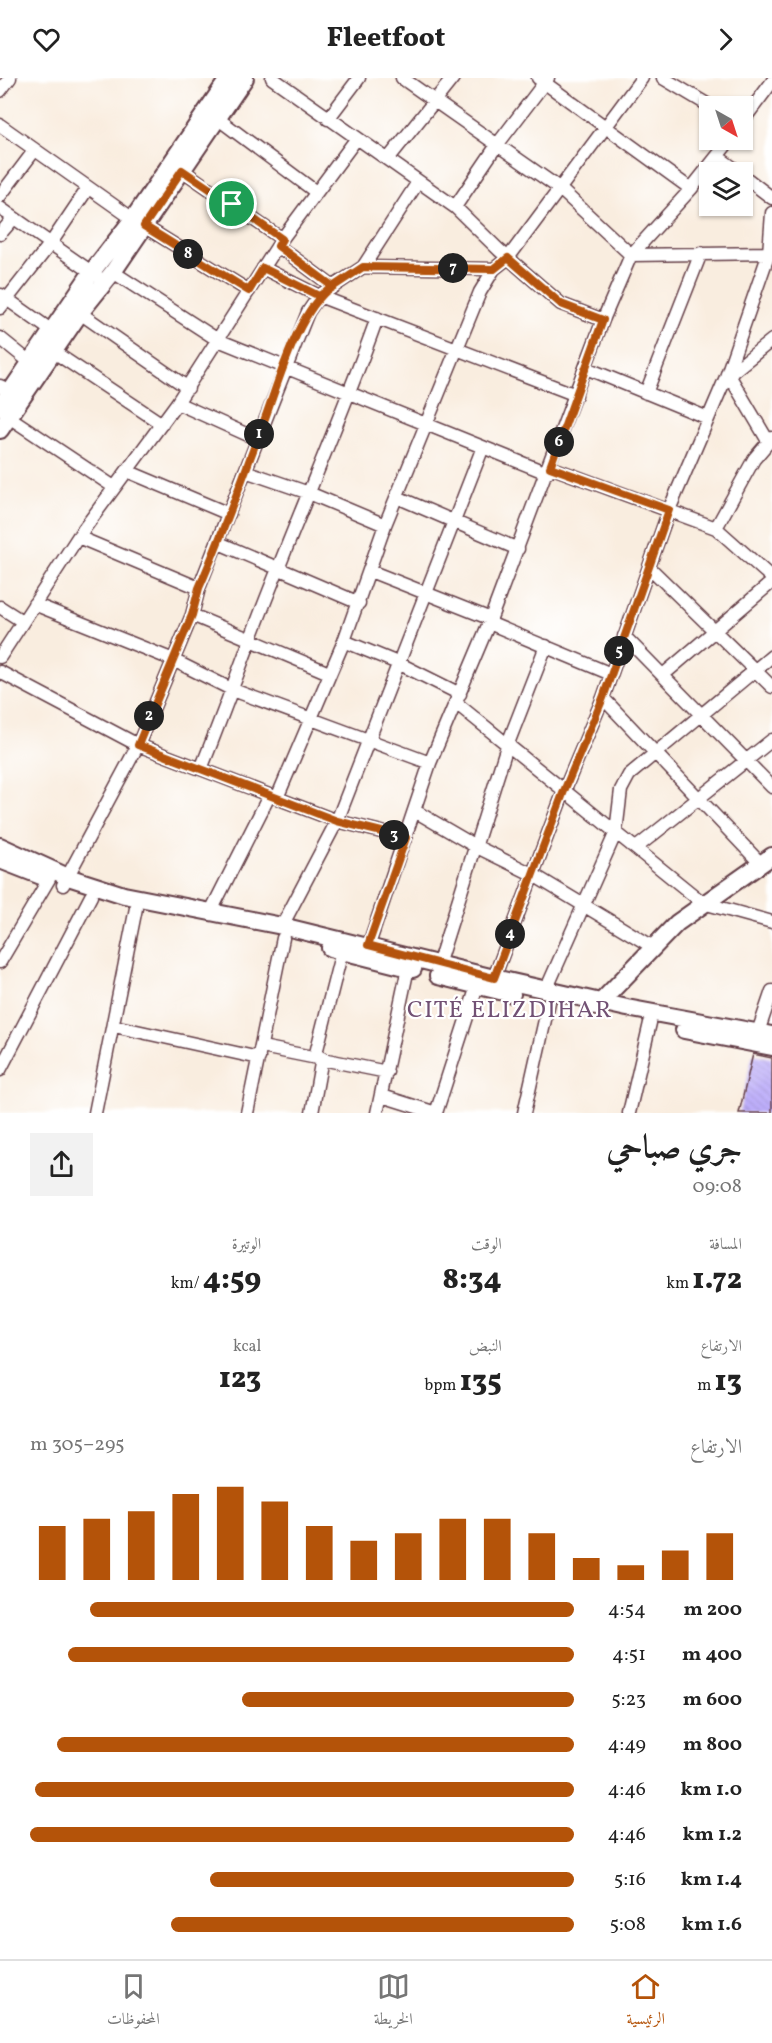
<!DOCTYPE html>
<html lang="ar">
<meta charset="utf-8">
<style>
:root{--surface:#fff;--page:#f2f2f2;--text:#222;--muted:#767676;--line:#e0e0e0;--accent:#b45309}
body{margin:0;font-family:Vollkorn,Amiri,serif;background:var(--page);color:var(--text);direction:rtl;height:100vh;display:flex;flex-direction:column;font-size:22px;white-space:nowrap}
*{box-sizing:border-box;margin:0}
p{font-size:20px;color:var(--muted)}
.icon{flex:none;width:33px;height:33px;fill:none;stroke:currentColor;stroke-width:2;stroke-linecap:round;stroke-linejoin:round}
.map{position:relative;height:1035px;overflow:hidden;direction:ltr}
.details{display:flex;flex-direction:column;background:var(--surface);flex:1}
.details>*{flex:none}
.needle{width:39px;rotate:141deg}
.buttons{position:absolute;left:699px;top:18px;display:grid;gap:12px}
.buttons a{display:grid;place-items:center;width:54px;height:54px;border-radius:0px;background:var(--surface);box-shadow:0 2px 4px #0004;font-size:30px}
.pin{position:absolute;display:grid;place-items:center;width:51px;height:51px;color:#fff;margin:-26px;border:3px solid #fff;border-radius:50%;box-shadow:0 2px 6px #0007}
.km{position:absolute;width:30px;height:30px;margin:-15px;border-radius:50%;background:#222;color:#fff;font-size:16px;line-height:30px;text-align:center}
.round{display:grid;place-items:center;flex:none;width:63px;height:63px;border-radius:0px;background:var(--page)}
.head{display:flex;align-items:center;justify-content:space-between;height:102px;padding:0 30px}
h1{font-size:33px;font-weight:800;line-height:45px}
.figures{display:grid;grid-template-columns:repeat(3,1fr);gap:9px;height:102px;padding:6px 30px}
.figures div{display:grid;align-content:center}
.figures b{font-size:30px;font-weight:800}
.figures small{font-size:16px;font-weight:400}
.figures p{font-size:16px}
.chart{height:168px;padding:12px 30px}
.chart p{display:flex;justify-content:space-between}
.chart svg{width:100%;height:108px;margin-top:6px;stroke:var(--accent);stroke-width:6}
ul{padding:0 30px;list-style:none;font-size:20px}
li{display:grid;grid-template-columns:96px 72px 1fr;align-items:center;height:45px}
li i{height:15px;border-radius:8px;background:var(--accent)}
header{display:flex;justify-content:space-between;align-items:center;height:78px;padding:0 30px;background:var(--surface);font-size:27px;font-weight:800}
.dock{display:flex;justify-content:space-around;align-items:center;height:84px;border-top:2px solid var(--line);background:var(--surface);font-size:16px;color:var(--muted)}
.dock a{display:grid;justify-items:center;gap:3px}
.dock .selected{color:var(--accent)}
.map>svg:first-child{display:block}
.building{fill:url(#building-back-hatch)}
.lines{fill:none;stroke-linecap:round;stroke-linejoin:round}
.minor-casing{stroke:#643e46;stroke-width:15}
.major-casing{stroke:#643e46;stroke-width:20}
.minor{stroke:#fff;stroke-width:12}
.major{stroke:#fff;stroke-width:16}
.route-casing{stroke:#fff;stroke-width:12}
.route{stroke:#b45309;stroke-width:8}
.labels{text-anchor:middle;stroke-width:4.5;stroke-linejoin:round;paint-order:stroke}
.neighbourhood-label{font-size:24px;letter-spacing:1.5px;fill:#725174;stroke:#fff}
</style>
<header><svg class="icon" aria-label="forward" viewBox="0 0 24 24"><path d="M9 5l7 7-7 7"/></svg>Fleetfoot<svg class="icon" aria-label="heart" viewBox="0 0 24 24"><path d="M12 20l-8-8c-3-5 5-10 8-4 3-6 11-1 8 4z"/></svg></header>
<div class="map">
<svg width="772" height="1035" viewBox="0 0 772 1035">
<defs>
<pattern id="building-back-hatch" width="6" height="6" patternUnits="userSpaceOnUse" patternTransform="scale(1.5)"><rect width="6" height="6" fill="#bdaefb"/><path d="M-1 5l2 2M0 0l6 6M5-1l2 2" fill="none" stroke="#a495d7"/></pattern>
</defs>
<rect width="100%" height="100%" fill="#fff"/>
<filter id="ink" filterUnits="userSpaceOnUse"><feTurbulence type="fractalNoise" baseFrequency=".0167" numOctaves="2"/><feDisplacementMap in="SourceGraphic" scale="12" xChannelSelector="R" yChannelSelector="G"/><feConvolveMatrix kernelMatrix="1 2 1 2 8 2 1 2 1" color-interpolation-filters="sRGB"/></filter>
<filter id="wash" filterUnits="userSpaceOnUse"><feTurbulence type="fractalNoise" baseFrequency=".008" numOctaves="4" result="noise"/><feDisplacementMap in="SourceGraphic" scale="24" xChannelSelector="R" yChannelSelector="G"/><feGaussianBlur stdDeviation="1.35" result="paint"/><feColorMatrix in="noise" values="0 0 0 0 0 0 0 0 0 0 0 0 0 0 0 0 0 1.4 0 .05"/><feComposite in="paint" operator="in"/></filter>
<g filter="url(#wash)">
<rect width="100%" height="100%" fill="#f9eddf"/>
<g id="blocks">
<path class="building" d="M753 976 772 980V1035H739Z"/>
</g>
</g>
<g filter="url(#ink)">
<use href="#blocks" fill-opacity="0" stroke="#643e46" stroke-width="1.5"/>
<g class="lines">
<g class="minor-casing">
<path id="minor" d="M272 0 455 129 499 172 561 226 603 242
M402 0 559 110 631 177 772 175
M538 0 691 111
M663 0 710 28
M0 13 10 0
M217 40 316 114
M328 41 359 0
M742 44 772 4
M0 47 133 141
M718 79 739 94
M388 81 453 0
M182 92 282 161
M742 97 772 120
M0 118 34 73
M455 129 497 67 548 0
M0 130 97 198
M144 148 249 213
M0 156 13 141
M278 168 332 208
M363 189 494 191
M263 190 319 218 576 317
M113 194 218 262 547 395
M1 217 52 253
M0 230 51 165 88 110
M80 235 188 310
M0 260 31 285
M54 274 162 346
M586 290 708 340
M729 297 768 363
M726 299 772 262
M0 308 10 315
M646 315 701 175
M177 325 257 361
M9 339 114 409
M550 389 716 450 772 500
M127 393 229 436
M245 393 309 415 385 447
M397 419 518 471
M716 450 754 381 772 360
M78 459 199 510
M219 465 359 525
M649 489 772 609
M370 493 491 541
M34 526 171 581 233 612 430 685
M0 529 22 543
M192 537 329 595
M489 545 611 596
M624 558 772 709
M344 563 400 586 460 616
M0 579 78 459 177 325 282 161 357 60
M0 594 138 667 337 743 406 760
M663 597 772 504
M603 620 761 786
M456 625 703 825 772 844
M201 691C228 624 251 557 278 491 311 407 347 325 377 240
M277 720 344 563 385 447 480 214 494 191 508 180 642 0
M415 733 475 768 532 796 653 869
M636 770 772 662
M63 807 138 667 192 537 199 510 308 234 319 218 363 189 418 104
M210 835 269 718
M282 848 337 743 483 369
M366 875 430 685 489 545 603 242 631 177 691 111 730 62
M0 884 49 801
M438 887 507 668 546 568
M494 900 564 713 603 620 669 432 726 299 769 175 772 135
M546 912 616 754 621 712 629 697 772 578
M114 948 259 980
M758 954 772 913
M262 969 387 994
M315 979 342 873
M0 992 91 818
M382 1018 436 1035
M95 1035 136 830
M247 1035 283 860
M312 1035 322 980
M377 1035 408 890
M436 1035 477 908
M524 1035 549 924
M629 1035 650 945"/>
</g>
<g class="major-casing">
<path id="major" d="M0 329 91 195 133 141 229 0
M0 352 80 235 113 194 245 0
M0 768 68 799 124 817 282 848 494 900 627 930 772 957
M0 782 41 798
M330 870 413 891
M438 898 512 916
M596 929 677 845 772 778
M684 952 772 969"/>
</g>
<use href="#minor" class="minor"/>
<use href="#major" class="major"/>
</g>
</g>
<g class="lines" filter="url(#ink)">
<g class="route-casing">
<path id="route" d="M232 126 282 161 278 168 332 208C295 236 278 308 261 351 241 404 222 458 199 510L192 537 138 667 337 743 406 760 368 867 494 900 564 713 603 620 669 432 550 389 603 242 561 226 508 180 494 191 363 189 319 218 263 190 249 213 144 148 182 92 232 126"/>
</g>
<use href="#route" class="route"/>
</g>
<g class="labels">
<g class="neighbourhood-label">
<text x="510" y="939">CITÉ ELIZDIHAR</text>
</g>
</g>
</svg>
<div class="buttons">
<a><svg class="needle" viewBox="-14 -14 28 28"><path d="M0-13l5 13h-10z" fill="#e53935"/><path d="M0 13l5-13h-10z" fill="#767676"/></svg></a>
<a><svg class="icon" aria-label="layers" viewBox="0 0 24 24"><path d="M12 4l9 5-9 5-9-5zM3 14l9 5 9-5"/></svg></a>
</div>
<div class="pin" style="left:232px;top:126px;background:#1e9e55"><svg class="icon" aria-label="arrive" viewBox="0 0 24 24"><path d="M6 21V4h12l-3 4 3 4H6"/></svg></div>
<b class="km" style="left:259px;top:356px">1</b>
<b class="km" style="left:149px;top:638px">2</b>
<b class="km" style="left:394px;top:757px">3</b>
<b class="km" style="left:510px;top:856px">4</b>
<b class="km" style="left:619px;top:573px">5</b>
<b class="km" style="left:559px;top:364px">6</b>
<b class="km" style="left:453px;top:190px">7</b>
<b class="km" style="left:188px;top:176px">8</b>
</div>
<section class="details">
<div class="head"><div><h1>جري صباحي</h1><p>09:08</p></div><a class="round"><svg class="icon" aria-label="share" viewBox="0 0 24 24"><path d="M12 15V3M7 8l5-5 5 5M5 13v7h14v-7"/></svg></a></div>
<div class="figures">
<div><p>المسافة</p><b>1.72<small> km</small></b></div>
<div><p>الوقت</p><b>8:34</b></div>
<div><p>الوتيرة</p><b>4:59<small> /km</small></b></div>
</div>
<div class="figures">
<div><p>الارتفاع</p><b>13<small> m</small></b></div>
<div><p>النبض</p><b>135<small> bpm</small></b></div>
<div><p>kcal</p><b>123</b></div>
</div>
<div class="chart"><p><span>الارتفاع</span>295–305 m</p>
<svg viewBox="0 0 160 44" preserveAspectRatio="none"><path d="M5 44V22M15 44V19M25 44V16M35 44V9M45 44V6M55 44V12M65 44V22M75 44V28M85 44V25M95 44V19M105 44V19M115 44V25M125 44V35M135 44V38M145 44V32M155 44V25"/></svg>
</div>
<ul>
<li><b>200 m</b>4:54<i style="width:89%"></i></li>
<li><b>400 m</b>4:51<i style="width:93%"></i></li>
<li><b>600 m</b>5:23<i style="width:61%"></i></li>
<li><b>800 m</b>4:49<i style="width:95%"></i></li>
<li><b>1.0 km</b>4:46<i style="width:99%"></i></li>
<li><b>1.2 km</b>4:46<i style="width:100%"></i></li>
<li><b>1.4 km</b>5:16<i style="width:67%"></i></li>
<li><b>1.6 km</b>5:08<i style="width:74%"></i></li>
</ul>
</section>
<nav class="dock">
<a class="selected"><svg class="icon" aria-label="home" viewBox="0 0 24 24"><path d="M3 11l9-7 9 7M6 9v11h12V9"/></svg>الرئيسية</a>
<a><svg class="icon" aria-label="map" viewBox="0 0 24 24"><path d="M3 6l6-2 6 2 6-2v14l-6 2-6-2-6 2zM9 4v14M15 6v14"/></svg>الخريطة</a>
<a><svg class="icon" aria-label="saved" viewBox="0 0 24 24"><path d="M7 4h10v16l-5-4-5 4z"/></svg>المحفوظات</a>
</nav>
